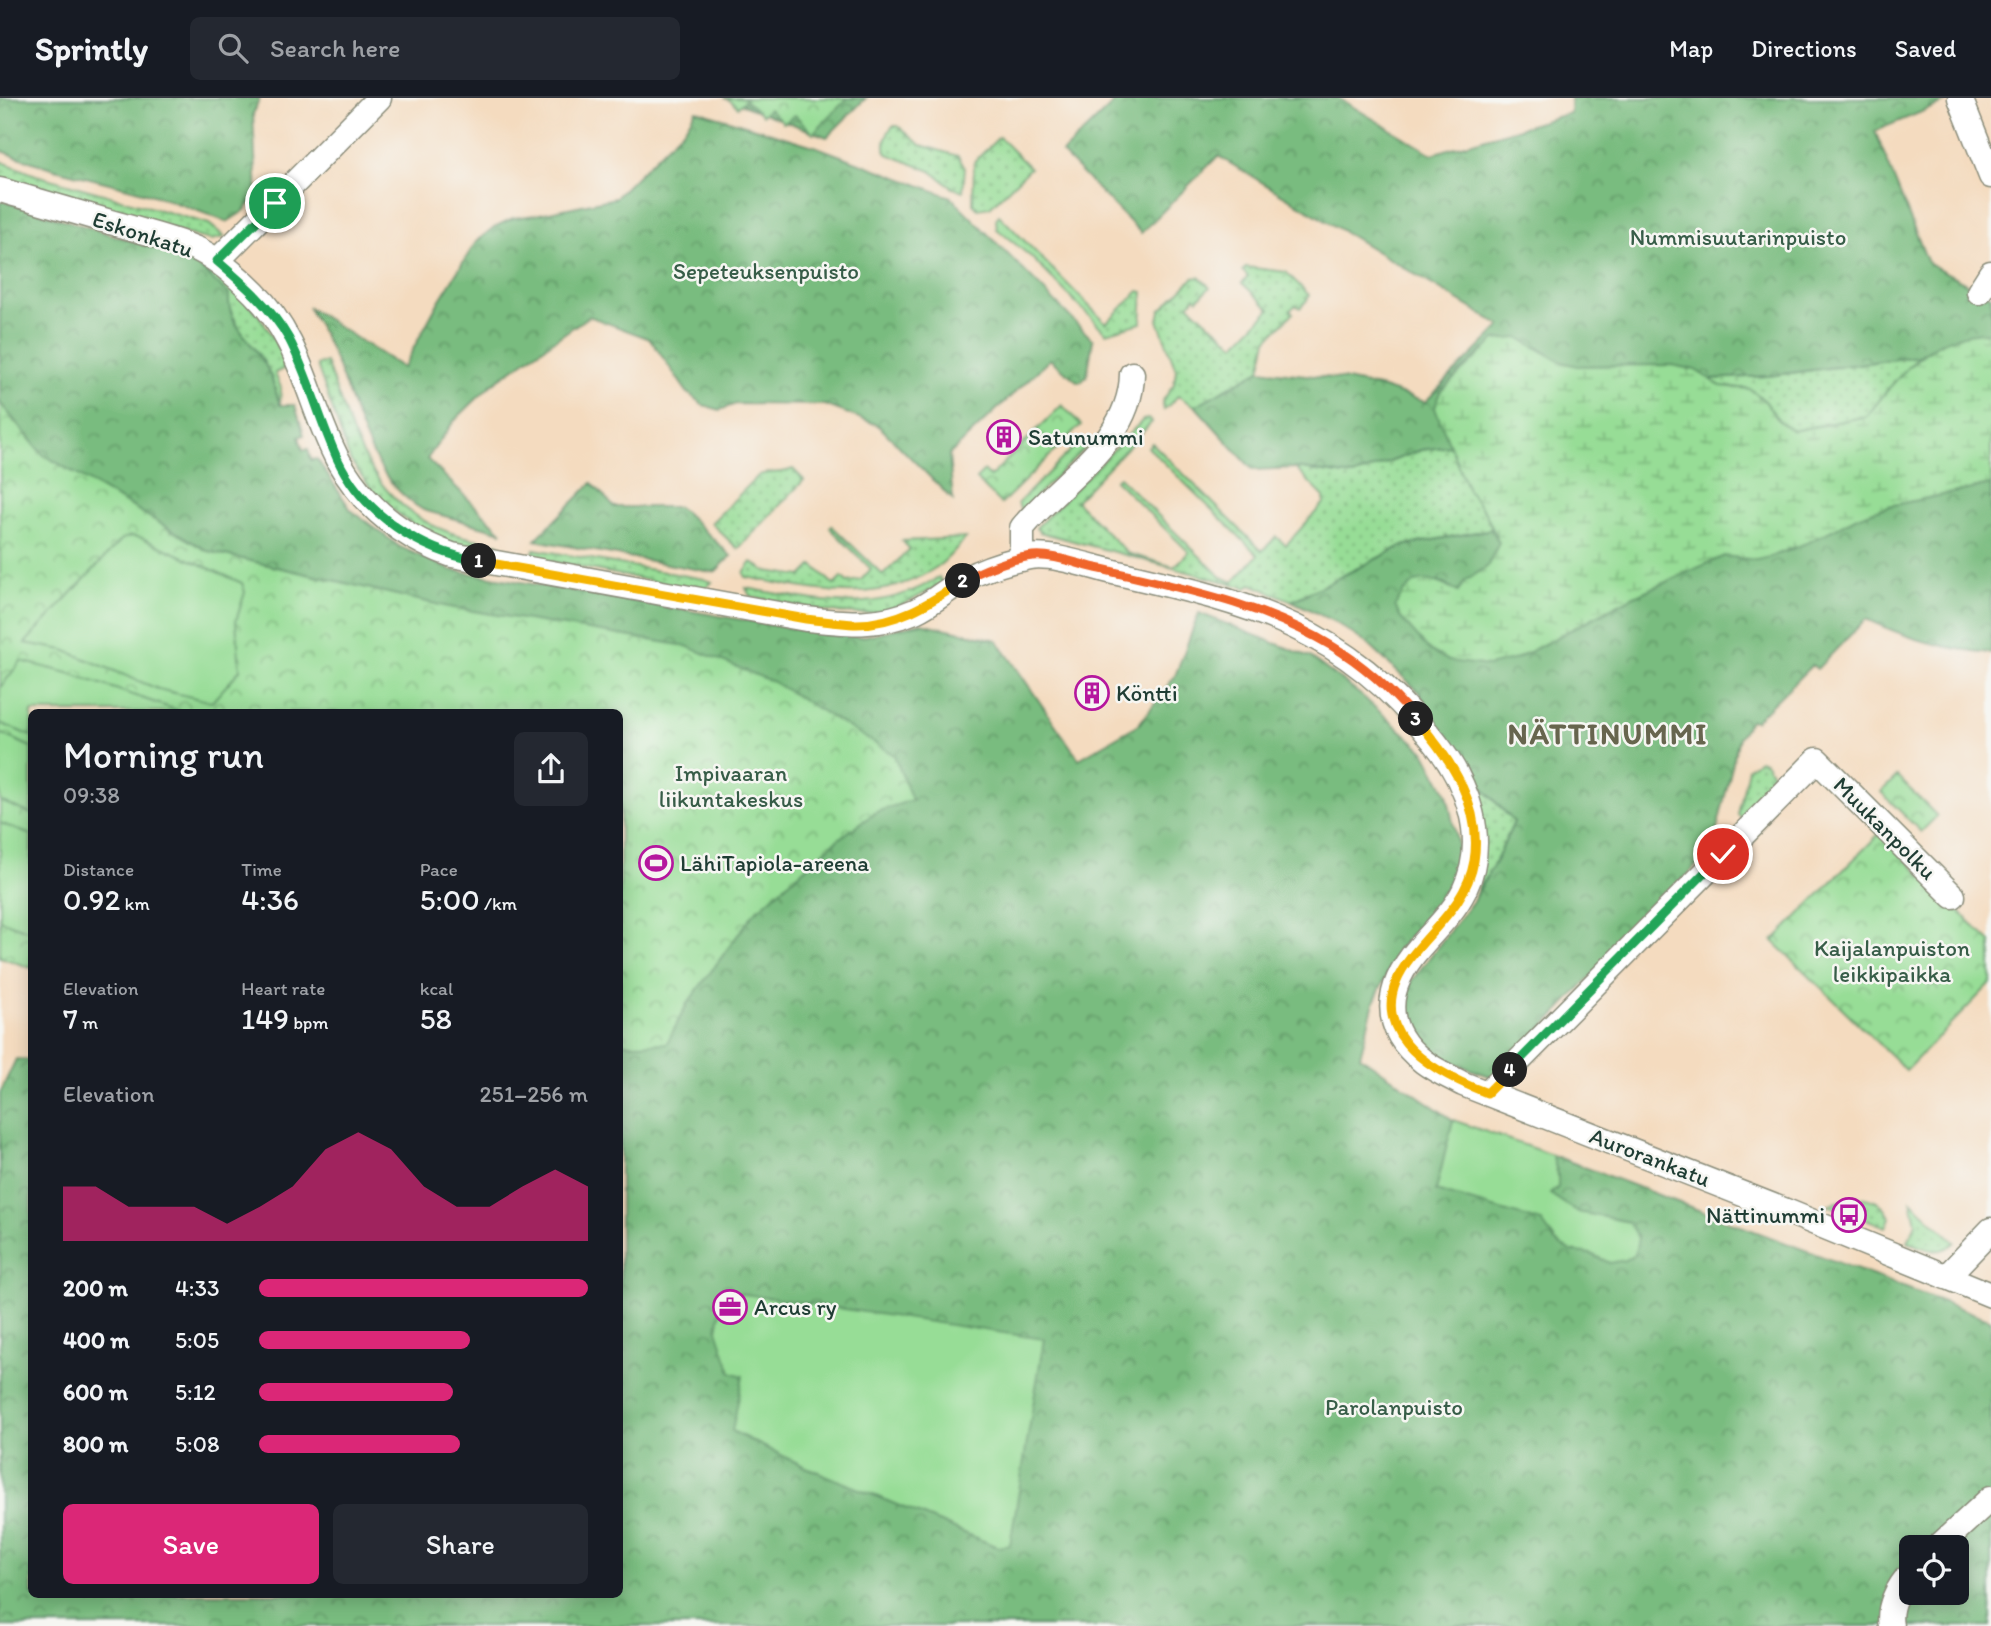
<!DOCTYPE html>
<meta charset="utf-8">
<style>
:root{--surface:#171b24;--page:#242831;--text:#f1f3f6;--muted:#9ea1a6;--line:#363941;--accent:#db2777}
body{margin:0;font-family:Itim,sans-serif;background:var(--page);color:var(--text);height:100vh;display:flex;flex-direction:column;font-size:26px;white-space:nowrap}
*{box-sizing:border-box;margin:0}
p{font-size:23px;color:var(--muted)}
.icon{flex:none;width:38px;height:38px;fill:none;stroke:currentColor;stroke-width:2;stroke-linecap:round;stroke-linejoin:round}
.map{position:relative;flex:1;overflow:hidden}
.sheet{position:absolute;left:28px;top:611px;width:595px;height:889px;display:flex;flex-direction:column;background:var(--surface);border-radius:10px;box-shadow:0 4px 18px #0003}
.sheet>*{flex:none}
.controls{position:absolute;left:1899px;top:1437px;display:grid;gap:14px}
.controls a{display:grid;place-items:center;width:70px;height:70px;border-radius:10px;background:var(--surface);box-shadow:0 4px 18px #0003;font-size:35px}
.pin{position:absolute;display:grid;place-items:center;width:60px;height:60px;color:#fff;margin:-30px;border:4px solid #fff;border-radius:50%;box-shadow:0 2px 7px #0007}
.km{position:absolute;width:35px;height:35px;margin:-18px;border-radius:50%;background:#222;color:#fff;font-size:19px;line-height:35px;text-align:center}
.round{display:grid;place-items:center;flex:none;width:74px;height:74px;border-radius:10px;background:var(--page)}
.overview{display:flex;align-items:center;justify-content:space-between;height:119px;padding:0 35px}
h1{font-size:38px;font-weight:600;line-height:52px}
.metrics{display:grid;grid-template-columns:repeat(3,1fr);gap:10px;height:119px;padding:7px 35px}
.metrics div{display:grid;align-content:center}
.metrics b{font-size:30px;font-weight:600}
.metrics small{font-size:19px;font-weight:400}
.metrics p{font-size:19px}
.chart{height:196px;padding:14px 35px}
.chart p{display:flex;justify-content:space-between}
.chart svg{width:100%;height:126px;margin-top:7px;fill:var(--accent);opacity:.7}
.button{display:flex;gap:14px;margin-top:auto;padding:14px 35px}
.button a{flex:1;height:80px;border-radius:10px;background:var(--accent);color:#fff;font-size:28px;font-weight:600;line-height:80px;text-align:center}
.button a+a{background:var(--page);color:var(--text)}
ul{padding:0 35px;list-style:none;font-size:23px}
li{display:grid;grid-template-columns:112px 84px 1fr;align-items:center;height:52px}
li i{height:18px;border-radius:9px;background:var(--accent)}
header{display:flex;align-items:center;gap:42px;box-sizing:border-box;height:98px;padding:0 35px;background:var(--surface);border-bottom:2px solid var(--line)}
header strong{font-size:33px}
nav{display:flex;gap:38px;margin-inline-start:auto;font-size:24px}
.search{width:490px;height:63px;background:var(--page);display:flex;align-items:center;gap:18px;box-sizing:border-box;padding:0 24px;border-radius:10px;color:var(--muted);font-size:26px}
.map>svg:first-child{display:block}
.grass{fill:url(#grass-dots);stroke:#5b8d65;stroke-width:2}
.forest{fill:url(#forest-crowns);stroke:#4c7c5a;stroke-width:2;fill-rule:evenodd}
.wetland{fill:url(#wetland-marsh);stroke:#5b8d65;stroke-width:2}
.park{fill:url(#park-crowns);stroke:#5b8d65;stroke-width:2}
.garden{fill:#97dd96;stroke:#5b8d65;stroke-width:2}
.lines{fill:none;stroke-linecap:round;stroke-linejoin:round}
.minor-casing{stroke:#8a8c7a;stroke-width:27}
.minor{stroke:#fff;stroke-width:24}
.split-1-casing{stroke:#fff;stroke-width:14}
.split-2-casing{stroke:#fff;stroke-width:14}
.split-3-casing{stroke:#fff;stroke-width:14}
.split-4-casing{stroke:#fff;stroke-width:14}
.split-5-casing{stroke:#fff;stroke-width:14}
.split-1{stroke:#22a559;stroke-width:9}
.split-2{stroke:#f5b400;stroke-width:9}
.split-3{stroke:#f0652b;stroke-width:9}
.split-4{stroke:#f5b400;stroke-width:9}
.split-5{stroke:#22a559;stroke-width:9}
.labels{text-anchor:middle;stroke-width:5;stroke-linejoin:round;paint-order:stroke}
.street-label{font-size:23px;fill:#1f3d34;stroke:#f6f6f2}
.park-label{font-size:23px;fill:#375d48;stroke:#f6f6f2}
.poi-label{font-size:23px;fill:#1f3d34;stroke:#f6f6f2;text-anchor:start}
.district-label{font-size:30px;font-weight:bold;letter-spacing:2px;fill:#67654e;stroke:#f6f6f2}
</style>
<header>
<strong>Sprintly</strong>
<div class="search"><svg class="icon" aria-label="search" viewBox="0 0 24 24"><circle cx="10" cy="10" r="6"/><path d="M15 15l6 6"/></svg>Search here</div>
<nav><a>Map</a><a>Directions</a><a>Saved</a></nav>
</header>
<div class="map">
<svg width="1991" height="1528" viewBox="0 0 1991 1528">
<defs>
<pattern id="grass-dots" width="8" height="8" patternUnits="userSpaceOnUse" patternTransform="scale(1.75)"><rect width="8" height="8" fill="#97dd96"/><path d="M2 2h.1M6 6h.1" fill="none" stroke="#7bb47b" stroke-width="1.8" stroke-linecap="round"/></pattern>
<pattern id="forest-crowns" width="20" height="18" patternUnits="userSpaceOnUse" patternTransform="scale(1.75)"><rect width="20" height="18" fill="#79bc7f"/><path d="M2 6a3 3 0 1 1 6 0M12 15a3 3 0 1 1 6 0" fill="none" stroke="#639a69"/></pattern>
<pattern id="wetland-marsh" width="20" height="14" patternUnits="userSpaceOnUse" patternTransform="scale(1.75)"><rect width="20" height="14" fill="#97dd96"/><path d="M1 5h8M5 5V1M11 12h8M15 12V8" fill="none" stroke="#7bb47b"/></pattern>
<pattern id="park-crowns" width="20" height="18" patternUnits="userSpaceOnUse" patternTransform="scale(1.75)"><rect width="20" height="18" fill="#97dd96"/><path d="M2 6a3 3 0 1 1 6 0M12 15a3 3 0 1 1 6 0" fill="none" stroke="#7bb47b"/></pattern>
</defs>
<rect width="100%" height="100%" fill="#f6f6f2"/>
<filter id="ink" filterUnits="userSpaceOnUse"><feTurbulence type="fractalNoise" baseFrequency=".0143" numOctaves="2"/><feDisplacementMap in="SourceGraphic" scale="14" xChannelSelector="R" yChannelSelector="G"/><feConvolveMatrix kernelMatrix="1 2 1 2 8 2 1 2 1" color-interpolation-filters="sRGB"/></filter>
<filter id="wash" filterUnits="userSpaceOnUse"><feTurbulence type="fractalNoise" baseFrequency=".00686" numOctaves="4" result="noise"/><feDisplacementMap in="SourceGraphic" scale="28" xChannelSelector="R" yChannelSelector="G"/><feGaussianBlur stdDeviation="1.57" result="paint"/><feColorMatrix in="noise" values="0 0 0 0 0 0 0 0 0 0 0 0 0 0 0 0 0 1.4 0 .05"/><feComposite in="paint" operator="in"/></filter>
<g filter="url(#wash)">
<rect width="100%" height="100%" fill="#f4dbbf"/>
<path class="grass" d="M893 28H898L921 47 958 58 965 70 963 93 953 90 931 73 887 56C882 48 887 34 893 28Z
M999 39 1030 70 990 109 978 111 973 106 974 64Z
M0 63 36 77 209 126 225 139 211 142 198 139 0 80Z
M999 117 1106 225 1139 193 1143 194 1141 225 1106 235 1031 159 997 131 996 121Z
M1246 169 1286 174 1309 197 1308 201 1300 210 1296 207 1290 212 1293 215 1267 242 1260 272 1195 308 1178 298 1164 312 1162 304 1174 286 1176 272 1158 222 1160 213 1193 180 1199 179 1210 189 1198 201 1195 199 1189 206C1203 222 1219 232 1235 247L1270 211 1242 185 1248 179 1243 173Z
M201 171C246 187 268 230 289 268L275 275 281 290 280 307C276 295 273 282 267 271 260 256 247 244 239 230 225 205 227 191 201 171Z
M1919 258 1890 289 1867 318 1792 333 1779 323 1765 303 1750 291 1721 288 1709 281 1768 278Z
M326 264C352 333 369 404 446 433 462 440 482 442 499 446L497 450 487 454 429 439 379 401 350 362 317 267Z
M1148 321 1152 324 1076 403 1127 455 1174 469 1189 454 1115 382 1119 379 1220 478 1233 484 1258 457 1148 349 1152 345 1262 453 1276 439 1286 447 1324 405V399L1295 370 1353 378 1421 352 1451 348 1468 392 1486 416 1492 431 1402 448 1292 503 1251 486 1247 490 1040 434 1036 430 1143 322Z
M1081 342H1088L1086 349 1021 413 1018 405Z
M793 371 804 382 738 451 711 425 759 377C771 373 781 376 793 371Z
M832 428 883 477 910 451 902 443 966 440C957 449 952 457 941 466 878 511 816 492 746 479L744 475 752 464 766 473 802 478 813 467 834 487 842 479 847 484 861 482 871 471 830 430Z
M534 451 704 481 712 484 706 490 698 492 538 461 533 455Z
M939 479 942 485C923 497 901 509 878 514 841 521 787 505 750 498L746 490C815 502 875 520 939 479Z
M1759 662 1765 664 1774 678 1769 697 1742 721 1738 717 1748 670Z
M1459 664 1514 724 1498 759 1473 803 1481 782Z
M1857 1098C1871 1101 1886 1104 1890 1120L1886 1129 1858 1118 1859 1113 1847 1108 1844 1113 1827 1107Z
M1911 1103 1955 1144C1940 1159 1926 1151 1908 1144L1916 1125Z"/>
<path class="forest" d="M0 0H260L253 16 257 98 244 113 227 124C204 115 180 106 156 98 104 82 50 73 0 52Z
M724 0H866L827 39Z
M1119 0H1338L1432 56 1570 15 1571 0H1950L1951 2 1875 33 1928 165 1991 198V234L1940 245 1919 258 1768 278 1709 281 1695 272 1671 267 1577 268 1562 265 1537 249 1484 251 1440 294 1435 310 1451 348 1421 352 1353 378 1295 370 1253 372 1195 308 1260 272 1342 281 1383 290 1425 304 1501 228 1218 58 1141 135 1062 55Z
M696 12 817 49 951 99 1093 242 1087 278 1082 283 1078 284 1050 261 949 357 953 402 878 327 825 307 736 306 720 312 703 307 687 294 650 241 589 218 492 286 454 323 427 361 502 434 423 412C368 379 359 316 335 262 328 244 318 226 308 209L403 270 439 203 476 144 494 129 513 120 535 117 615 100 685 30Z
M0 102 180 158 201 171 229 196C226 227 255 245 267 270 273 281 276 295 280 307H295L304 337 299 339 303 352 308 351 311 362 317 361 351 412 400 449 451 472 825 536 861 539 921 525 997 542 1079 661 1139 626 1175 578 1199 515 1310 559 1362 598 1424 653 1447 696 1460 758 1444 800 1399 850 1374 904 1360 958 1453 1022 1436 1093 1543 1124 1556 1144 1571 1153 1591 1156 1610 1165 1629 1124 1577 1114 1550 1096 1558 1089V1077L1552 1057 1991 1222V1528H0V995L16 961 31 962 32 1496H620V944L631 946 667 944 687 906 754 815 837 742 876 714 912 701 686 548 448 509 208 453 42 356 0 305ZM743 1278 998 1449 804 1368 733 1334ZM1911 1449H1956V1494H1911Z
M592 385 614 409H677L685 414 731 458 716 473 711 474 535 442Z
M1991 387V555C1944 551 1909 541 1866 521L1817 571 1812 567 1755 623 1750 622 1739 639 1714 744 1708 755 1495 980 1444 962 1425 947 1407 918 1409 886 1473 803 1498 759 1514 724 1459 664 1419 594 1369 547 1335 524 1292 503 1402 448 1492 431 1499 445 1487 469 1465 483 1458 494 1439 483 1400 519 1430 552 1449 563 1516 561 1632 499 1724 458 1757 462 1788 453 1857 419 1888 408Z"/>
<path class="wetland" d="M1991 234V387L1888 408 1857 419 1809 444 1770 459 1757 462 1724 458 1632 499 1516 561 1488 568 1449 563 1429 552 1400 519 1395 508C1413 475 1428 478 1458 494L1465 483 1487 469 1499 445 1486 416 1468 392 1435 310 1440 294 1495 242 1519 240 1562 264 1577 268 1671 267 1695 272 1721 288 1750 291 1765 303 1779 323 1793 333 1867 318C1901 275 1931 233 1991 234Z"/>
<path class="park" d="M727 0H848L813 35 795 17 784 25 769 11 762 17 745 2 738 9Z
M0 305 42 356 207 453 448 509 686 548 773 584 894 657 912 702 876 714 837 742 754 815 687 906 667 945 631 946 620 944V614H32L31 870 0 859Z
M1062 307 1081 327 1001 406 976 381 984 373 990 379Z
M1897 678 1937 718 1921 734 1881 694Z
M1879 736 1991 844V885L1906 972 1773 843Z"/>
<path class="garden" d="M131 438 142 440 242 485 245 494 236 523 240 572 212 604 158 591 64 552 25 545 122 441Z
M21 563 72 576 182 614H32L31 638 0 625V590Z
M0 635 31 649V716L0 703Z
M0 725 31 737 30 833 0 822Z
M1453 1022 1552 1057 1558 1077V1089L1550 1096 1577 1114 1629 1124 1638 1140 1635 1156 1625 1162 1610 1165 1591 1156 1571 1153 1556 1144 1542 1124 1436 1093Z
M724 1193 1044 1241 1010 1447 998 1449 804 1368 732 1333 743 1278 731 1274 717 1232Z"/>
</g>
<g filter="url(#ink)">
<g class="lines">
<g class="minor-casing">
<path id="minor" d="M1960 0 1991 78
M0 92C43 104 85 117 128 129 151 136 177 142 199 152 219 162 238 179 254 195 303 243 308 307 339 364 365 410 404 440 452 457L806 521C844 525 879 529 915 513 937 503 955 484 977 475 993 468 1013 462 1030 459 1053 455 1095 470 1118 475 1253 506 1344 529 1434 643 1468 685 1489 741 1464 793 1453 815 1435 831 1419 850 1385 889 1380 930 1424 964 1436 973 1450 979 1463 986L1791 1115 1991 1197
M217 163 379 0
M1979 194 1991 175
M1022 461V430C1061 382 1131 344 1132 276
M1487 995 1817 662 1953 798
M1946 1179 1991 1132
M1938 1449 1991 1400
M1891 1528C1887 1509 1898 1489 1911 1475"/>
</g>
<use href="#minor" class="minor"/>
</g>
</g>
<g class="lines" filter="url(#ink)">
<g class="split-1-casing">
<path id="split-1" d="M275 105 217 163C244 186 271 209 289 241 309 279 319 321 337 360 363 416 420 453 479 463"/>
</g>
<g class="split-2-casing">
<path id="split-2" d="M479 463 806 521C822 523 838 525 854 526 896 527 930 505 963 483"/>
</g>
<g class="split-3-casing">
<path id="split-3" d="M963 483C980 472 1013 460 1033 458 1054 456 1080 467 1101 471 1180 490 1261 505 1332 548 1364 567 1392 593 1416 621"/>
</g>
<g class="split-4-casing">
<path id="split-4" d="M1416 621C1450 660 1483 708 1474 763 1467 804 1435 828 1411 859 1356 930 1427 972 1487 995L1510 972"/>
</g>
<g class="split-5-casing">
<path id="split-5" d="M1510 972 1723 756"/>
</g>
<use href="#split-1" class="split-1"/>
<use href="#split-2" class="split-2"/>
<use href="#split-3" class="split-3"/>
<use href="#split-4" class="split-4"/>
<use href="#split-5" class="split-5"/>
</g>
<defs>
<g id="building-ring" transform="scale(1.75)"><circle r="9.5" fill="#f6f6f2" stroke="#b5179e" stroke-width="1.5"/><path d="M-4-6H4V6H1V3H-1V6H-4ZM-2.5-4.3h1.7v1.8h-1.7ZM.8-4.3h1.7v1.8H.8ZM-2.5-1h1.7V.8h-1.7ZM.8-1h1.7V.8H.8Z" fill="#b5179e"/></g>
<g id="stadium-ring" transform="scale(1.75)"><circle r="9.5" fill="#f6f6f2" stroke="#b5179e" stroke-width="1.5"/><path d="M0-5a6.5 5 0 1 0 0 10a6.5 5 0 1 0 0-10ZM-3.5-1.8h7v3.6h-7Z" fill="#b5179e"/></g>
<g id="bus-ring" transform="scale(1.75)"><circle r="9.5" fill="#f6f6f2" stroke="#b5179e" stroke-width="1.5"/><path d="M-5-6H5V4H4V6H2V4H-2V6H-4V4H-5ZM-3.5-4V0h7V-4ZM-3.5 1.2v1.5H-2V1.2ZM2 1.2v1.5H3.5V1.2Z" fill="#b5179e"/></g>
<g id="office-ring" transform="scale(1.75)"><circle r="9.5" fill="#f6f6f2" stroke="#b5179e" stroke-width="1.5"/><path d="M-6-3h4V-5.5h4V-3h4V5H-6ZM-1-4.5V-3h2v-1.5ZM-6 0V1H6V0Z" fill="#b5179e"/></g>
</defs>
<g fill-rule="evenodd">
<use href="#building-ring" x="1004" y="339"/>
<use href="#building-ring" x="1092" y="595"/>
<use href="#stadium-ring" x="656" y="765"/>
<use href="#bus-ring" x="1849" y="1117"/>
<use href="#office-ring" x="730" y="1209"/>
</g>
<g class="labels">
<g class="street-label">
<text transform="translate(143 136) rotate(18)" y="8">Eskonkatu</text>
<text transform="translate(1885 730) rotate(45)" y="8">Muukanpolku</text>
<text transform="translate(1650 1059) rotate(21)" y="8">Aurorankatu</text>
</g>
<g class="park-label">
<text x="1738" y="147">Nummisuutarinpuisto</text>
<text x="766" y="181">Sepeteuksenpuisto</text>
<text x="731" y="683">Impivaaran<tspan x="731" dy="26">liikuntakeskus</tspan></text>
<text x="1892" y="858">Kaijalanpuiston<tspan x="1892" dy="26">leikkipaikka</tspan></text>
<text x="1394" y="1317">Parolanpuisto</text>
</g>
<g class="poi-label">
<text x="1028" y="347">Satunummi</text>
<text x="1116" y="603">Köntti</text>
<text x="680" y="773">LähiTapiola-areena</text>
<text x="1825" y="1125" text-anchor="end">Nättinummi</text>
<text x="754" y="1217">Arcus ry</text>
</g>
<g class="district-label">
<text x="1608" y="646">NÄTTINUMMI</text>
</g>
</g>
</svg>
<div class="controls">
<a><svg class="icon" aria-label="locate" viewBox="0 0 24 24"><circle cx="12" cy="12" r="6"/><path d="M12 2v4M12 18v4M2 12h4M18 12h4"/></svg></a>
</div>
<div class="pin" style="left:275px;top:105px;background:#1e9e55"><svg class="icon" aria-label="arrive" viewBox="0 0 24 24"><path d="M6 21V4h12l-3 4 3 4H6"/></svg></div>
<div class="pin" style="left:1723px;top:756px;background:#d93025"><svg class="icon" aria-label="check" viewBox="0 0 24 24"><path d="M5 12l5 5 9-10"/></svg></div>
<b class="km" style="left:479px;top:463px">1</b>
<b class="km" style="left:963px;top:483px">2</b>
<b class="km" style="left:1416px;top:621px">3</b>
<b class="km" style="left:1510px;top:972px">4</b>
<section class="sheet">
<div class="overview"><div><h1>Morning run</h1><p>09:38</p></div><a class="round"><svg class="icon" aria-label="share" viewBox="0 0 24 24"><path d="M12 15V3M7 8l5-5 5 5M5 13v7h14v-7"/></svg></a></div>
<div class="metrics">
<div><p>Distance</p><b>0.92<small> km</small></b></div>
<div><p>Time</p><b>4:36</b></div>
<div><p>Pace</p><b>5:00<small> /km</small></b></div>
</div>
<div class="metrics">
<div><p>Elevation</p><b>7<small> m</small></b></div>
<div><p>Heart rate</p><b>149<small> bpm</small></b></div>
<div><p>kcal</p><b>58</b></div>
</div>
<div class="chart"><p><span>Elevation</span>251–256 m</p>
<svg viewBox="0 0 160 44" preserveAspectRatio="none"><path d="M0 44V25L10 25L20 32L30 32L40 32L50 38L60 32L70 25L80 12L90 6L100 12L110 25L120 32L130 32L140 25L150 19L160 25V44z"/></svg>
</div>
<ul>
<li><b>200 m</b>4:33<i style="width:100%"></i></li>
<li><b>400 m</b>5:05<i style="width:64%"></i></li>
<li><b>600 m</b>5:12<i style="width:59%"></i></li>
<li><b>800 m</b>5:08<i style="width:61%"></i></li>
</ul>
<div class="button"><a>Save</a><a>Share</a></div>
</section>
</div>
